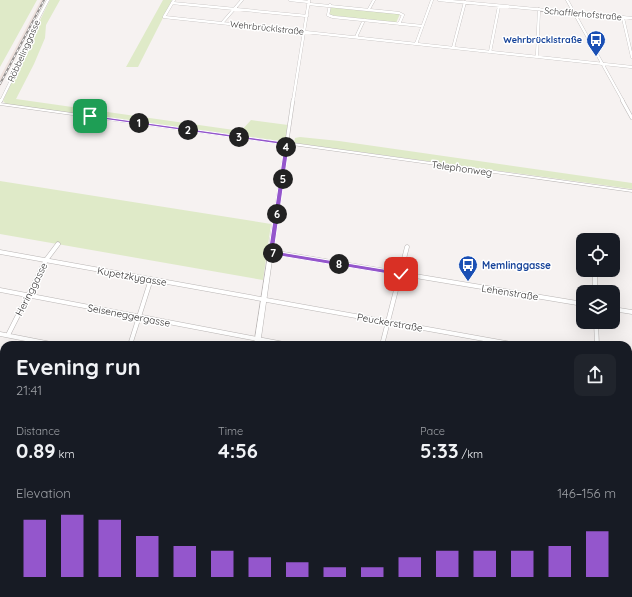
<!DOCTYPE html>
<meta charset="utf-8">
<style>
:root{--surface:#171b24;--page:#20242c;--text:#f1f3f6;--muted:#9ea1a6;--accent:#9456cc}
body{margin:0;font-family:Quicksand,sans-serif;background:var(--page);color:var(--text);height:100vh;display:flex;flex-direction:column;font-size:15px;white-space:nowrap}
*{box-sizing:border-box;margin:0}
p{font-size:13px;color:var(--muted)}
.icon{flex:none;width:22px;height:22px;fill:none;stroke:currentColor;stroke-width:2;stroke-linecap:round;stroke-linejoin:round}
.map{position:relative;flex:1;overflow:hidden}
.sheet{position:absolute;left:0px;top:341px;width:632px;height:256px;display:flex;flex-direction:column;background:var(--surface);border-radius:12px 12px 0 0;box-shadow:0 4px 16px #0002}
.sheet>*{flex:none}
.fabs{position:absolute;left:576px;top:233px;display:grid;gap:8px}
.fabs a{display:grid;place-items:center;width:44px;height:44px;border-radius:8px;background:var(--surface);box-shadow:0 4px 16px #0002;font-size:20px}
.pin{position:absolute;display:grid;place-items:center;width:34px;height:34px;color:#fff;margin:-17px;border-radius:8px;box-shadow:0 2px 6px #0006}
.km{position:absolute;width:20px;height:20px;margin:-10px;border-radius:50%;background:#222;color:#fff;font-size:11px;line-height:20px;text-align:center}
.round{display:grid;place-items:center;flex:none;width:42px;height:42px;border-radius:8px;background:var(--page)}
.summary{display:flex;align-items:center;justify-content:space-between;height:68px;padding:0 16px}
h1{font-size:22px;font-weight:700;line-height:30px}
.figures{display:grid;grid-template-columns:repeat(3,1fr);gap:6px;height:68px;padding:4px 16px}
.figures div{display:grid;align-content:center}
.figures b{font-size:20px;font-weight:700}
.figures small{font-size:11px;font-weight:400}
.figures p{font-size:11px}
.chart{height:112px;padding:8px 16px}
.chart p{display:flex;justify-content:space-between}
.chart svg{width:100%;height:72px;margin-top:4px;stroke:var(--accent);stroke-width:6}
.map>svg:first-child{display:block}
.built{fill:#efe3df}
.green{fill:#dfeac8}
.lines{fill:none;stroke-linecap:round;stroke-linejoin:round}
.minor-far3-casing{stroke:#b9b5b4;stroke-width:3}
.minor-far2-casing{stroke:#b9b5b4;stroke-width:4}
.minor-far1-casing{stroke:#b9b5b4;stroke-width:5}
.minor-casing{stroke:#b9b5b4;stroke-width:6}
.tertiary-casing{stroke:#b9b5b4;stroke-width:1}
.minor-far3{stroke:#fff;stroke-width:2.5}
.minor-far2{stroke:#fff;stroke-width:3}
.minor-far1{stroke:#fff;stroke-width:4}
.minor{stroke:#fff;stroke-width:5}
.tertiary{fill:#fff;fill-rule:evenodd}
.rail-casing{stroke:#959291;stroke-width:2}
.rail{stroke:#fff;stroke-width:1;stroke-dasharray:3;stroke-linecap:butt}
.route{fill:#9456cc;stroke:#fff}
.labels{text-anchor:middle;stroke-width:3;stroke-linejoin:round;paint-order:stroke}
.far-street-label{font-size:9px;fill:#363434;stroke:#fff}
.far-transit-label{font-size:9px;font-weight:bold;fill:#164399;stroke:#fff;text-anchor:end}
.street-label{font-size:10px;fill:#363434;stroke:#fff}
.transit-label{font-size:10px;font-weight:bold;fill:#164399;stroke:#fff;text-anchor:start}
</style>
<div class="map">
<svg width="632" height="597" viewBox="0 0 632 597">
<rect width="100%" height="100%" fill="#f6f2f1"/>
<path class="built" d="M41 0H45L0 87V77Z"/>
<path class="green" d="M0 0H37L0 67Z
M50 0H60L46 25 45 38 34 64 16 99 241 131 251 120 288 125 286 138 280 141 6 104 3 101C19 67 33 33 50 0Z
M163 0H172L138 67H126Z
M331 6 400 14 396 23 329 15Z
M300 137 339 141 632 183V189L294 143 295 138Z
M0 181 271 224 263 280 0 234Z
M628 567 632 568V597H329L315 593H628Z"/>
<g class="lines">
<g class="minor-far3-casing">
<path id="minor-far3" d="M174 0 164 17 632 67
M290 0 309 2
M439 0 632 18
M567 0 623 101
M172 3 307 16
M309 4 399 13 403 15 399 24
M330 5 328 15 333 17 422 26
M369 9 374 0
M623 18 632 57
M222 23 242 0
M356 37 364 20
M416 44 432 0
M453 48 465 2
M490 52 499 6
M537 57 539 9
M1 101 26 50 28 38 48 0
M293 101 309 0"/>
</g>
<g class="minor-far2-casing">
<path id="minor-far2" d="M622 100 632 118
M0 102 1 100
M287 141 293 100"/>
</g>
<g class="minor-far1-casing">
<path id="minor-far1" d="M0 252 517 345
M271 252 583 304
M595 277V292
M0 290 289 345
M613 309 632 312
M596 322 597 345
M0 334 56 345
M8 335 46 260 58 244
M130 345 151 279
M382 345 407 247
M628 365 632 366"/>
</g>
<g class="minor-casing">
<path id="minor" d="M628 410 632 411
M628 463 632 464"/>
</g>
<g class="tertiary-casing">
<path id="tertiary" d="M0 103 281 142 285 140 292 141 293 143 632 190V192L292 145H291L290 143 286 142 282 144 0 105Z
M285 146H286L288 147 260 345H254Z
M212 593H220L219 597H211Z"/>
</g>
<use href="#minor-far3" class="minor-far3"/>
<use href="#minor-far2" class="minor-far2"/>
<use href="#minor-far1" class="minor-far1"/>
<use href="#minor" class="minor"/>
<use href="#tertiary" class="tertiary"/>
<g class="rail-casing">
<path id="rail" d="M0 84 44 0"/>
</g>
<use href="#rail" class="rail"/>
</g>
<path class="route" d="M90 115 283 142 289 147 274 251 401 272 404 274 401 276 268 254 284 147 279 144 88 117Z"/>
<defs>
<g id="bus-pin" transform="scale(1)"><path d="M0 17L-7.5 6A9.5 9.5 0 1 1 7.5 6Z" fill="#1a4fb4" stroke="#fff"/><path d="M-5-6H5V4H4V6H2V4H-2V6H-4V4H-5ZM-3.5-4V0h7V-4ZM-3.5 1.2v1.5H-2V1.2ZM2 1.2v1.5H3.5V1.2Z" fill="#fff"/></g>
</defs>
<g fill-rule="evenodd">
<use href="#bus-pin" x="596" y="40"/>
<use href="#bus-pin" x="468" y="265"/>
</g>
<g class="labels">
<g class="far-street-label">
<text transform="translate(583 14) rotate(5)" y="3">Schafflerhofstraße</text>
<text transform="translate(267 28) rotate(6)" y="3">Wehrbrücklstraße</text>
<text transform="translate(24 51) rotate(-66)" y="3">Röbbelinggasse</text>
</g>
<g class="far-transit-label">
<text x="582" y="43">Wehrbrücklstraße</text>
</g>
<g class="street-label">
<text transform="translate(462 168) rotate(8)" y="4">Telephonweg</text>
<text transform="translate(132 276) rotate(10)" y="4">Kupetzkygasse</text>
<text transform="translate(31 289) rotate(-63)" y="4">Heringgasse</text>
<text transform="translate(510 292) rotate(9)" y="4">Lehenstraße</text>
<text transform="translate(129 315) rotate(11)" y="4">Seiseneggergasse</text>
<text transform="translate(390 322) rotate(10)" y="4">Peuckerstraße</text>
</g>
<g class="transit-label">
<text x="482" y="269">Memlinggasse</text>
</g>
</g>
</svg>
<div class="fabs">
<a><svg class="icon" aria-label="locate" viewBox="0 0 24 24"><circle cx="12" cy="12" r="6"/><path d="M12 2v4M12 18v4M2 12h4M18 12h4"/></svg></a>
<a><svg class="icon" aria-label="layers" viewBox="0 0 24 24"><path d="M12 4l9 5-9 5-9-5zM3 14l9 5 9-5"/></svg></a>
</div>
<div class="pin" style="left:90px;top:116px;background:#1e9e55"><svg class="icon" aria-label="arrive" viewBox="0 0 24 24"><path d="M6 21V4h12l-3 4 3 4H6"/></svg></div>
<div class="pin" style="left:401px;top:274px;background:#d93025"><svg class="icon" aria-label="check" viewBox="0 0 24 24"><path d="M5 12l5 5 9-10"/></svg></div>
<b class="km" style="left:139px;top:123px">1</b>
<b class="km" style="left:188px;top:130px">2</b>
<b class="km" style="left:239px;top:137px">3</b>
<b class="km" style="left:286px;top:147px">4</b>
<b class="km" style="left:283px;top:179px">5</b>
<b class="km" style="left:277px;top:214px">6</b>
<b class="km" style="left:273px;top:253px">7</b>
<b class="km" style="left:339px;top:264px">8</b>
<section class="sheet">
<div class="summary"><div><h1>Evening run</h1><p>21:41</p></div><a class="round"><svg class="icon" aria-label="share" viewBox="0 0 24 24"><path d="M12 15V3M7 8l5-5 5 5M5 13v7h14v-7"/></svg></a></div>
<div class="figures">
<div><p>Distance</p><b>0.89<small> km</small></b></div>
<div><p>Time</p><b>4:56</b></div>
<div><p>Pace</p><b>5:33<small> /km</small></b></div>
</div>
<div class="chart"><p><span>Elevation</span>146–156 m</p>
<svg viewBox="0 0 160 44" preserveAspectRatio="none"><path d="M5 44V9M15 44V6M25 44V9M35 44V19M45 44V25M55 44V28M65 44V32M75 44V35M85 44V38M95 44V38M105 44V32M115 44V28M125 44V28M135 44V28M145 44V25M155 44V16"/></svg>
</div>
</section>
</div>
